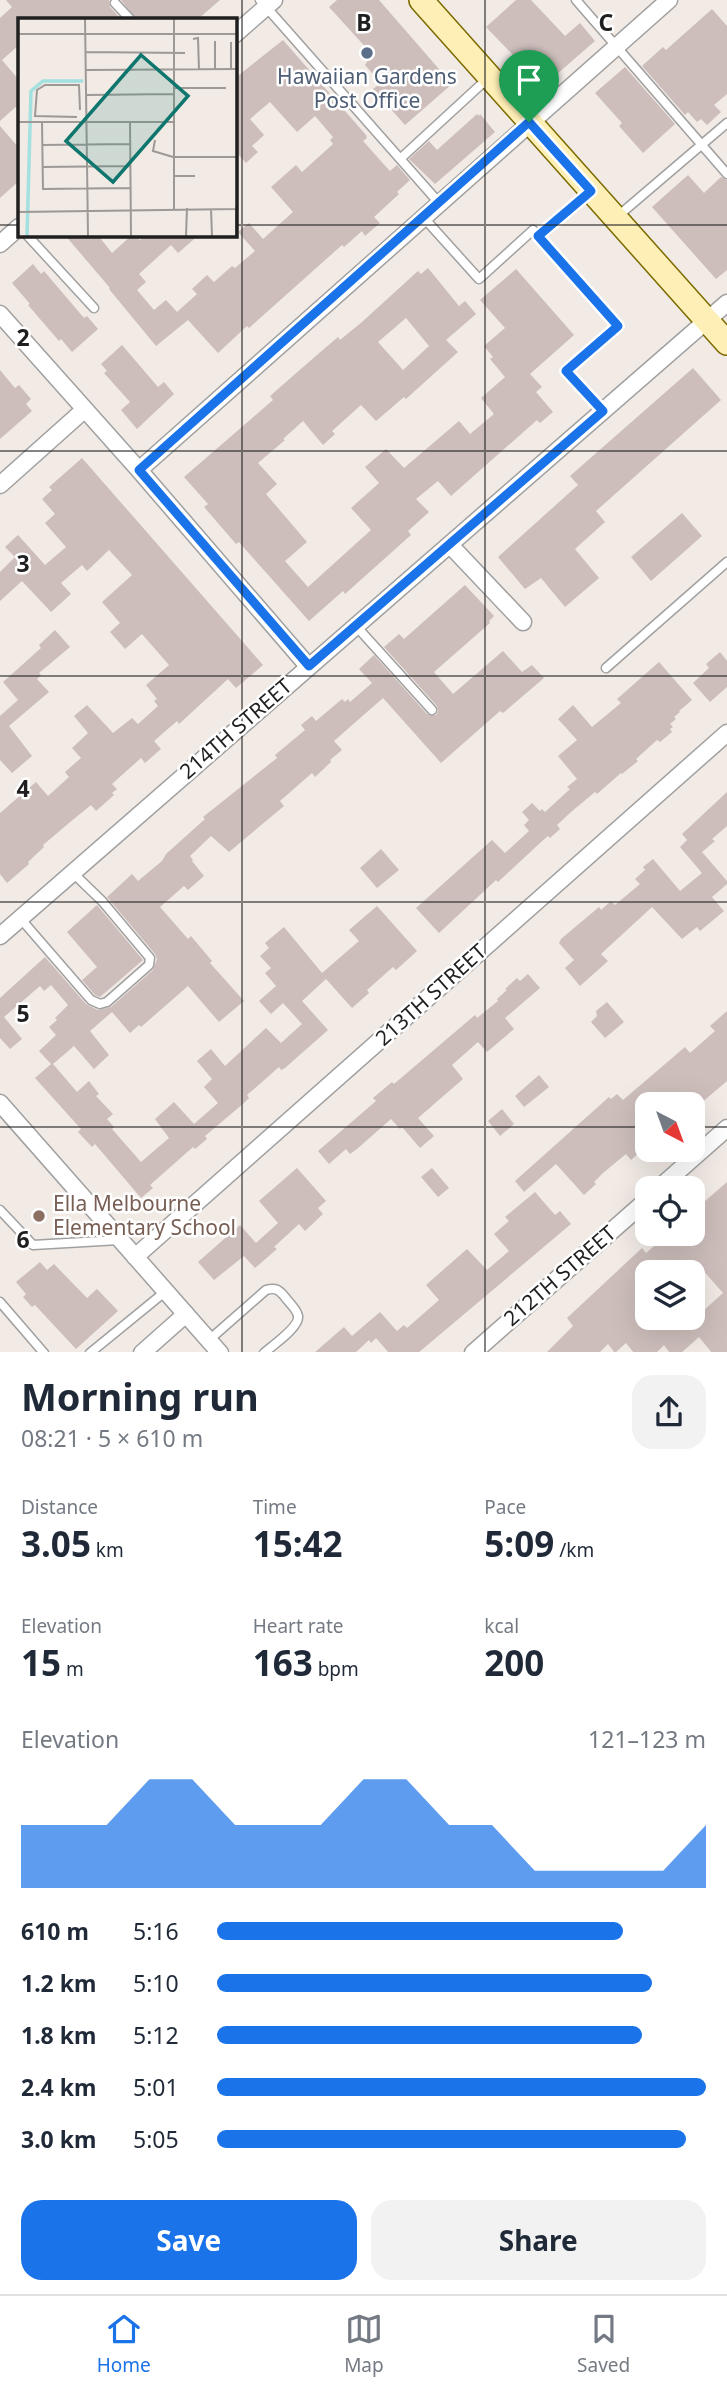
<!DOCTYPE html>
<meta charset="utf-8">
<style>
:root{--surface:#fff;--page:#f2f2f3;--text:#1f2937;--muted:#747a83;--line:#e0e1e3;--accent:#1a73e8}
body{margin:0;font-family:"Noto Sans",sans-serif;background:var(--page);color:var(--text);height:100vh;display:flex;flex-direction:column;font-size:26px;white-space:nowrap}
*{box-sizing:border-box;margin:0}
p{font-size:23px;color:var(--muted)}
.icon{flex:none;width:38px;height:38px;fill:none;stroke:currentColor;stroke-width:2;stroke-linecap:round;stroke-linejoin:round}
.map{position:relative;height:1352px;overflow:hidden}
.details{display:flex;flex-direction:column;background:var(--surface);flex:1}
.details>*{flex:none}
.needle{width:46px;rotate:139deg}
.buttons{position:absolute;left:635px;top:1092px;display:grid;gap:14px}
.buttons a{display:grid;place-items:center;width:70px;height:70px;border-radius:14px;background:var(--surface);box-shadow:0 7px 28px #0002;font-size:35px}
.pin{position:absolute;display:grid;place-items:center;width:60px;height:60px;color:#fff;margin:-72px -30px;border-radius:50% 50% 50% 0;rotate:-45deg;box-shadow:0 0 7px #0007}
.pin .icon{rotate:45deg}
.round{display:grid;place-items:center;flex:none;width:74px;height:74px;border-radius:21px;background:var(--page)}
.overview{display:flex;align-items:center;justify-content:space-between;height:119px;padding:0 21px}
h1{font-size:38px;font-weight:700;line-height:52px}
.stats{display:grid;grid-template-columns:repeat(3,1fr);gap:10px;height:119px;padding:7px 21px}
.stats div{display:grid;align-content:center}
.stats b{font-size:35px;font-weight:700}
.stats small{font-size:19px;font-weight:400}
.stats p{font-size:19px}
.chart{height:196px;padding:14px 21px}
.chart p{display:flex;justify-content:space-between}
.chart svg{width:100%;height:126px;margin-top:7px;fill:var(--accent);opacity:.7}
.primary-button{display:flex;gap:14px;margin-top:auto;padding:14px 21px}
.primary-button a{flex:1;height:80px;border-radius:21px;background:var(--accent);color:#fff;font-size:28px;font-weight:700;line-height:80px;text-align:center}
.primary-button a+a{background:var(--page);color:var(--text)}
ul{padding:0 21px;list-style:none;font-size:23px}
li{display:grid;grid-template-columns:112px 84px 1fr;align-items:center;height:52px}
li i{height:18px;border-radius:9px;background:var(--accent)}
.tab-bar{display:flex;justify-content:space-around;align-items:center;height:98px;border-top:2px solid var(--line);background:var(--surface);font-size:19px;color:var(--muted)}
.tab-bar a{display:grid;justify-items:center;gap:4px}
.tab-bar .on{color:var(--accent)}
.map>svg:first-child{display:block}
.building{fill:#cdbebb;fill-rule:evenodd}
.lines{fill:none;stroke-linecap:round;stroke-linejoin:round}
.lane-casing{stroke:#a0a0a0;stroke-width:11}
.street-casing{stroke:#a0a0a0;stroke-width:19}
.secondary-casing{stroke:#7c6b00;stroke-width:26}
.lane{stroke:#fff;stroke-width:8}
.street{stroke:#fff;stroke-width:16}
.secondary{stroke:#feefb6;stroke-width:23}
.route-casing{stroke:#fff;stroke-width:14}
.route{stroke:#1a73e8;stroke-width:9}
.grid{fill:none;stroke:#1f1f1f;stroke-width:2;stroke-opacity:0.55}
.service-dot{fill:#5c6f8a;stroke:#fff;stroke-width:2.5}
.education-dot{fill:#8d6e63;stroke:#fff;stroke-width:2.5}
.labels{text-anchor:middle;stroke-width:5;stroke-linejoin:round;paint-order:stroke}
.service-label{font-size:21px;fill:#4e5e75;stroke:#fff}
.street-label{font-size:21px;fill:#1f1f1f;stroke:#fff}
.education-label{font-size:21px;fill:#785e54;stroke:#fff;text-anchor:start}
.inset-river{fill:none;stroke:#a2e1df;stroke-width:3.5}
.inset-road{fill:none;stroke:#9d9996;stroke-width:2}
.view{fill:#0f766e;fill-opacity:0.15;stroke:#0f766e;stroke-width:3.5}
.inset-edge{fill:none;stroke:#1f1f1f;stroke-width:3.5}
.grid-label{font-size:23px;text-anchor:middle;font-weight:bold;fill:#1f1f1f;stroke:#fff;stroke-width:5;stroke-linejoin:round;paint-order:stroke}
</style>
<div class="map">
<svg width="727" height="1353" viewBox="0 0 727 1353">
<rect width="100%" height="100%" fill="#f1eae5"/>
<path class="building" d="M6 0H109L110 7 121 19H19V45L2 60 19 80V104L0 121V18L12 7Z
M121 0H220L198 19H136Z
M337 0H379L452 84 405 125 373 89 381 83 365 65 367 62 363 58 370 52 329 7Z
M516 0H531L565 36 580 23 595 41 550 80 540 83 486 27Z
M712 9 727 26V94L714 105 721 112 707 125 701 119 697 122 688 112 685 115 642 66 663 47 666 50Z
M283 40 366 135 367 138 363 141 388 169 390 171 397 165 410 180 397 192 399 194 374 217 380 223 365 236 362 231 344 247 342 245 249 328 247 326 218 353 188 320 156 346 109 289 110 288 64 234H97L112 253 133 234 140 240 146 234H200L178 253 171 245 139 274 146 282 137 290 154 310 166 300 177 312 197 294 192 289 207 275 214 282 232 266 235 268 255 251 238 232 249 223 263 239 293 212 271 187 296 165 302 172 333 144 330 140 333 137 315 116 297 132 270 102 250 119 264 135 252 146 258 152 246 163 234 150V79Z
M625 67 675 124 643 153 619 126 622 123 595 93Z
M477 114 479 116 480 114 495 132 435 184 409 159 429 141 437 150Z
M0 126 19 148V181L0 198Z
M688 175 704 193 721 177 727 180V270L716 279 652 207Z
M33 264 41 274 44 271 84 318 87 316 98 329 72 352 61 339 59 341 28 305 30 304 12 283Z
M428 268 459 306 465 301 476 314 446 340 458 352 406 399 404 397 376 421 361 405 332 431 335 434 323 445 303 421 283 439 285 440 258 463 277 484 266 494 307 542 285 561 308 587 371 530 351 508 379 483 365 467 386 449 404 468 459 421 470 434 494 414 481 398 505 377 490 359 493 357 484 346 505 328 480 300 516 269 574 335 530 374 542 387 536 392 553 412 540 423 537 420 451 496 438 481 416 499 429 512 408 531 411 535 345 594 343 591 309 621 239 542 236 544 204 507 208 504 184 477 273 400 270 396 310 361 338 337 340 340 362 322 418 271 421 274ZM406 318 429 346 403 370 378 342Z
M122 345 158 387 164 382 174 394 137 429 121 410 130 402 104 373 107 371 101 364Z
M693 368 721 400 596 511 605 522 575 549 599 578 565 607 541 578 525 589 498 557 578 485 570 476Z
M0 370 15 388 19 385 31 399 26 404 32 411 0 439Z
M82 458 263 665 236 688 228 679 179 724 177 721 154 741 161 749 145 763 141 758 112 784 117 789 112 793 114 795 96 811 91 805 69 823 43 845 44 847 28 862 29 864 7 883 0 874V813L36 782 48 796 69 777 65 772 81 758 72 748 88 733 74 716 87 705 113 733 132 718 138 724 158 706 154 701 157 699 146 685 169 665 142 634 125 649 110 632 120 623 102 602 132 575 109 550 87 571 82 565 61 583 71 594 51 612 22 581 0 601V572L15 557 5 547 18 535 45 565 66 547 45 523 55 514 42 499 52 490 49 487Z
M682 513 702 536 651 581 631 557Z
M465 585 494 616 489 621 490 623 434 672 453 694 503 651 522 672 532 665 544 678 503 713 500 711 441 763 383 698 334 741 342 750 330 760 331 762 315 777 312 773 280 801 284 806 229 852 211 836 190 856 193 860 192 861 204 876 188 890 184 886 160 907 188 939 191 936 212 961 210 963 244 1001 219 1022 188 986 141 1027 139 1025 130 1033 112 1012 90 1031 109 1055 94 1069 74 1046 53 1064 77 1092 89 1081 99 1094 96 1096 113 1114 107 1119 114 1127 112 1129 141 1162 169 1138 155 1119 174 1102 194 1124 218 1103 204 1087 212 1079 197 1061 211 1049 225 1066 266 1028 281 1043 302 1024 283 1003 271 1014 259 1001 276 986 265 973 271 968 260 956 269 948 265 943 284 927 322 973 359 941 349 930 377 906 417 951 396 970 393 967 367 990 369 993 352 1008 326 979 302 1001 328 1030 285 1068 281 1070 279 1067 247 1095 249 1098 244 1103 205 1136 207 1139 195 1149 193 1147 150 1185 153 1188 141 1198 95 1144 92 1147 78 1132 81 1129 35 1078 51 1064 39 1051 56 1035 49 1027 57 1020 55 1018 68 1005 51 985 44 991 40 986 4 1017 22 1039 10 1049 0 1038V998L45 957 86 1004 98 1010 111 1007 153 970 157 959 155 954 107 897 132 874 138 881 162 861 166 854 205 819 203 817 277 758 275 755 305 730 301 725 312 716 316 721 342 699 345 702 348 699 350 702 372 683 359 669 374 655 427 714 436 715 438 711 437 706 384 647 399 634 404 639Z
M55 630 70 647 39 673 41 675 37 679 49 692 9 726 32 756 12 773 0 760V716L18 700 3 682 41 648 39 645Z
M720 652 727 661V687L710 702 693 683 709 668 706 664Z
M659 662 692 700 679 711 680 712 674 717 676 719 670 724 673 727 670 729 672 732 660 742 657 740 636 759 638 761 622 774 621 773 597 794 595 792 571 812 557 825 560 829 550 838 548 836 540 843 498 882 496 880 439 933 416 908 492 840 505 853 529 831 524 825 529 820 522 812 532 803 540 811 542 809 545 812 570 789 567 787 577 779 558 756 577 740 558 719 573 705 592 727 621 703 617 699Z
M727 792V826L712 839 715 841 702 852 727 881V884L712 897 724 911 700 931 697 927 682 939 652 907 601 954 608 961 580 986 565 968 574 960 559 943 561 939 599 907 601 910 611 901 615 905 640 884 635 879 645 870 643 867 653 859 680 891 702 873 680 847 687 840 682 834Z
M381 849 399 870 377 888 360 868Z
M97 905 143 960 100 997 95 995 82 980 97 967 67 932Z
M528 974 540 988 505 1018 514 1029 487 1052 478 1042 452 1065 463 1079 418 1118 434 1136 420 1148 402 1127 400 1129 391 1119 357 1149 350 1154 346 1149 329 1164 318 1151 376 1101 373 1098 392 1082 394 1084 475 1015 477 1018 498 1001 497 999 507 990 505 989 517 978 520 981Z
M607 1002 624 1022 605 1038 591 1022 597 1016 596 1011Z
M727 1011V1081L700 1104H648V1145L631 1160 626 1154 603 1173 594 1182 596 1184 584 1195 556 1164 524 1192 515 1181 609 1097 611 1099 617 1094 623 1100 685 1047 690 1053 715 1031 710 1026Z
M539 1075 549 1087 524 1107 515 1096Z
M502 1109 514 1124 500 1136 488 1121Z
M297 1168 326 1201 318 1208 323 1214 305 1231 299 1224 274 1247 277 1249 255 1268 244 1256 214 1280 198 1262 240 1225 256 1243 278 1223 259 1201Z
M432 1168 449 1188 438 1197 421 1177Z
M727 1182V1353H712L699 1337 681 1353H670L664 1345 656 1353H634L626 1343 615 1353 608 1344 599 1353H546L573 1326 567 1318 642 1248 646 1253 668 1234H693V1207L702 1199 704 1202ZM694 1260 723 1293 703 1311 693 1299V1318H648V1303L638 1291 648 1283V1272H660L671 1262 680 1272Z
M535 1192 555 1215 560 1211 571 1224 418 1353H389L376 1338 371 1343 369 1340 355 1353H314L344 1327 352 1336 380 1312 397 1331 404 1325 407 1328 439 1300 426 1285 467 1249 487 1270 509 1251 494 1234 509 1221 505 1217Z
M40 1262 47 1270 54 1264 87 1298 97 1289 118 1311 76 1349 35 1305 32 1307 23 1297 26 1294 16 1282Z"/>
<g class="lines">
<g class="lane-casing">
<path id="lane" d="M260 0 440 204
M576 0 727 174
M115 3 130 19
M400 159 487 79
M618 216 727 123
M424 218 479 279 533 230 618 325 566 371 603 411
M26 234 94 308
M539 236 589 192
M356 626 432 710
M606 668 727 562
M20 918 91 1000 100 1004 107 1002 149 965 150 958 102 901 72 872
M0 1210 33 1245 119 1240
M0 1302 44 1353
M209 1340 266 1290C276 1287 279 1290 285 1297 289 1303 297 1309 298 1316 300 1327 273 1345 264 1353
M90 1353 166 1291"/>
</g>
<g class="street-casing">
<path id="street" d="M234 35 274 0
M0 244 19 227
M0 314 139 470 308 666
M139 470 669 0
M0 485 84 410
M450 545 523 622
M0 936 727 303
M0 1103 220 1353
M659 1188 727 1128
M135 1257 727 733
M142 1353 186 1314
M473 1353 648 1199"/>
</g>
<g class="secondary-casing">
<path id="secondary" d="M421 0 727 343"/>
</g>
<use href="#lane" class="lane"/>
<use href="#street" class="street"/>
<use href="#secondary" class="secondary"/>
</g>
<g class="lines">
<g class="route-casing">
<path id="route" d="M529 122 591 191 538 236 618 326 566 371 603 411 309 666 139 470Z"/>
</g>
<use href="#route" class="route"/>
</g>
<path class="grid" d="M242 0V1353M485 0V1353M0 225H19M234 225H727M0 451H727M0 676H727M0 902H727M0 1127H648M693 1127H727"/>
<circle class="service-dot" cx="367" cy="53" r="7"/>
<circle class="education-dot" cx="39" cy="1216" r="7"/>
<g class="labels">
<g class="service-label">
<text x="367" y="84">Hawaiian Gardens<tspan x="367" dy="24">Post Office</tspan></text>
</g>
<g class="street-label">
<text transform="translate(236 729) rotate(-41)" y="7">214TH STREET</text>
<text transform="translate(431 995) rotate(-42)" y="7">213TH STREET</text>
<text transform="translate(560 1276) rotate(-41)" y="7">212TH STREET</text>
</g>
<g class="education-label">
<text x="53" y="1211">Ella Melbourne<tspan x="53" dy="24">Elementary School</tspan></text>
</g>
</g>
<g transform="translate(18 18)">
<rect width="219" height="219" fill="#f1eae5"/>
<path class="inset-river" d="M9 218 13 73 25 63H65"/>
<path class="inset-road" d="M67 0 70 218M0 16H219M175 21 180 20 181 52M197 23V52M67 34 167 35M213 51V24M68 52 219 51M156 70H208M68 77 156 76M59 99 17 98 19 72 27 67H61L62 92M0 104H156M24 104 25 171 112 170M112 104 113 218M137 122 135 133 155 139H219M24 127 112 126M24 149 112 148M155 158H177M218 189V218M193 191 194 218M156 192V0M0 194 219 191M168 218 169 190"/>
<path class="view" d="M123 37 170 78 95 164 48 123Z"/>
<rect width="219" height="219" class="inset-edge"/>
</g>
<g class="grid-label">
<text x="364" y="31">B</text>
<text x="606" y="31">C</text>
<text x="23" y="346">2</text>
<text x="23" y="572">3</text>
<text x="23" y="797">4</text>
<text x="23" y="1022">5</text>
<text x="23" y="1248">6</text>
</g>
</svg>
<div class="buttons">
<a><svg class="needle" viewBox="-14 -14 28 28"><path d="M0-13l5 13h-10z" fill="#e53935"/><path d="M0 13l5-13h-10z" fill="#747a83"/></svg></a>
<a><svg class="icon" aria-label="locate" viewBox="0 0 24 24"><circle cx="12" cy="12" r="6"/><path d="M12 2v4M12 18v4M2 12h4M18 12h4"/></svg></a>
<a><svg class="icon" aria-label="layers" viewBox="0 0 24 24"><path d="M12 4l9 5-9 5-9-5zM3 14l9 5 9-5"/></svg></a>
</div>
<div class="pin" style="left:529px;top:122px;background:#1e9e55"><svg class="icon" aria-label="arrive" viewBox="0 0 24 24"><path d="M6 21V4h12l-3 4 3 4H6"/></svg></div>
</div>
<section class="details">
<div class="overview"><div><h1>Morning run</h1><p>08:21 · 5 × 610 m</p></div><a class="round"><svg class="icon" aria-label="share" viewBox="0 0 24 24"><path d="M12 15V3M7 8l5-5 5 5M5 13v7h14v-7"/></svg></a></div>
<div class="stats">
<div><p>Distance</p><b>3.05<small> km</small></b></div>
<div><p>Time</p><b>15:42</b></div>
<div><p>Pace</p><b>5:09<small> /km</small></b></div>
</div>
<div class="stats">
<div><p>Elevation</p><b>15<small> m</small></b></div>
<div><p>Heart rate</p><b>163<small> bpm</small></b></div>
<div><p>kcal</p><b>200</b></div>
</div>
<div class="chart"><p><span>Elevation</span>121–123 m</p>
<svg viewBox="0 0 160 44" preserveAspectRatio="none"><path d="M0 44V22L10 22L20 22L30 6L40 6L50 22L60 22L70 22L80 6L90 6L100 22L110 22L120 38L130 38L140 38L150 38L160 22V44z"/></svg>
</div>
<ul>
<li><b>610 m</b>5:16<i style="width:83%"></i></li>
<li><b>1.2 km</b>5:10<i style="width:89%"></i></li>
<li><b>1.8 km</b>5:12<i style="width:87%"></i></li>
<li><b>2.4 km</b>5:01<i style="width:100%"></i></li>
<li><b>3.0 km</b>5:05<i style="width:96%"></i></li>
</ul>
<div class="primary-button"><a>Save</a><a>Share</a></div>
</section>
<nav class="tab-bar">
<a class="on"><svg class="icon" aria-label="home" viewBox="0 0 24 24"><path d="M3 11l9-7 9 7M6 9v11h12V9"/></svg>Home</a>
<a><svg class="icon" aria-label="map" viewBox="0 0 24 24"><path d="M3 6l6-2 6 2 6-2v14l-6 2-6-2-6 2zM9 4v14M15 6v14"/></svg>Map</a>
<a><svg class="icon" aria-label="saved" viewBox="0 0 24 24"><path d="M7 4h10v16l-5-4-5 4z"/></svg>Saved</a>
</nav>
